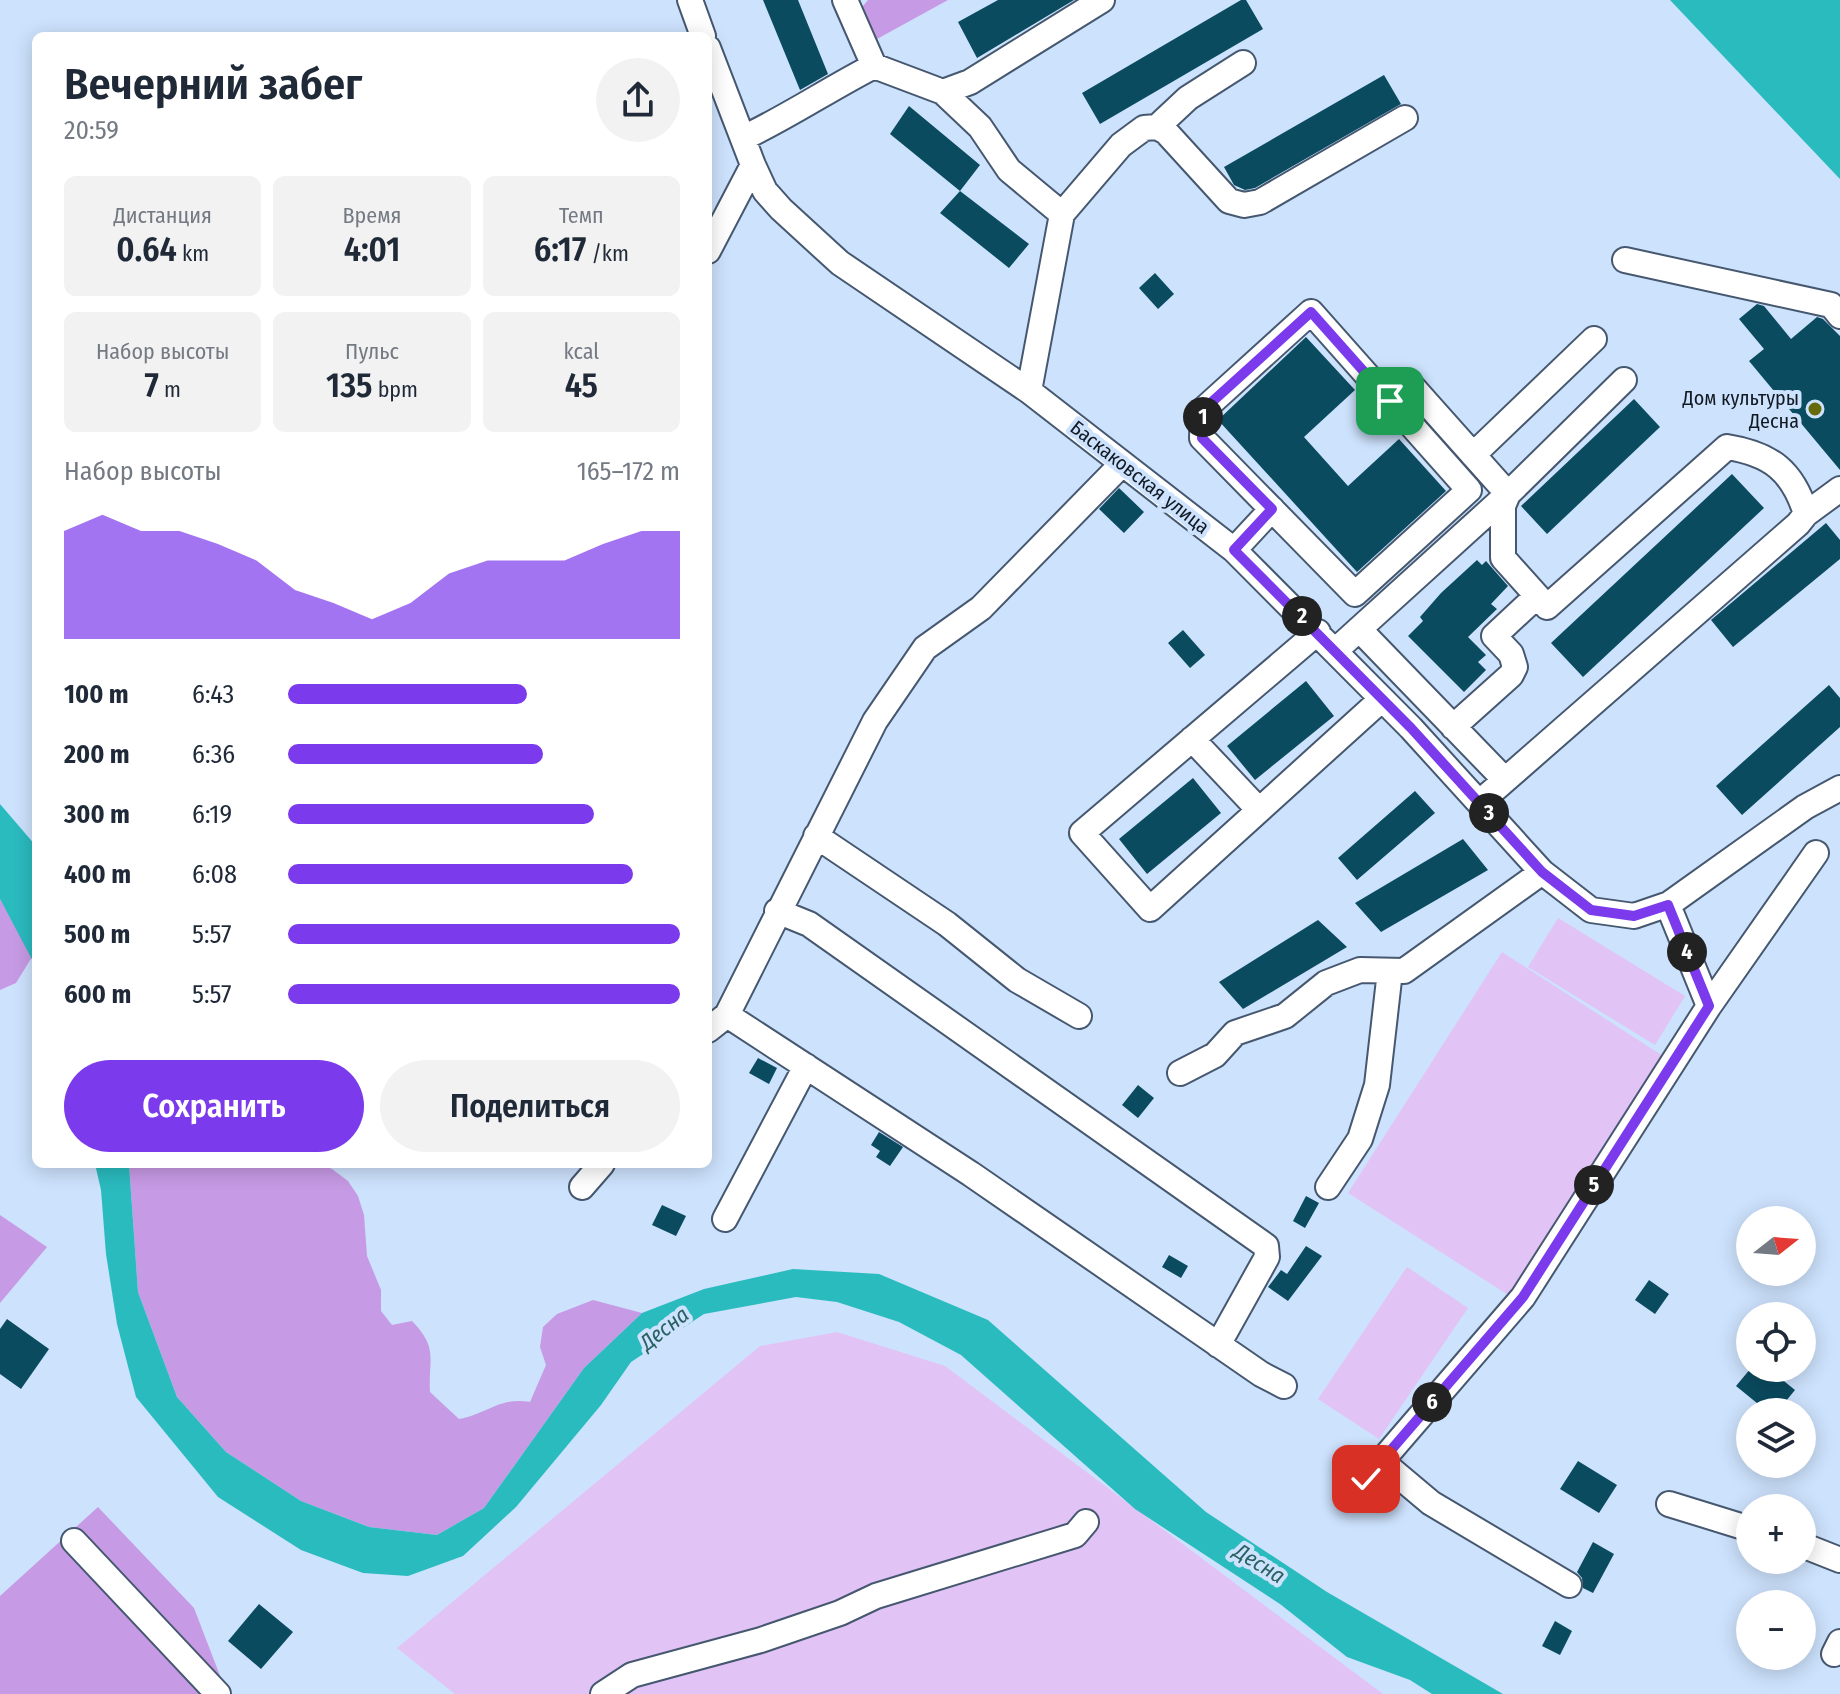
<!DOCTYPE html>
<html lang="ru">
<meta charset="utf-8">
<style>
:root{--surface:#fff;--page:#f2f2f3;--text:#1f2937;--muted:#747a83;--accent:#7c3aed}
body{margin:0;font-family:"Fira Sans Condensed",sans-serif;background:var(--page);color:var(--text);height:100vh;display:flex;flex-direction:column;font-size:30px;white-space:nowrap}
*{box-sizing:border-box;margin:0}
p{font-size:26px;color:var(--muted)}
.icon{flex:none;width:44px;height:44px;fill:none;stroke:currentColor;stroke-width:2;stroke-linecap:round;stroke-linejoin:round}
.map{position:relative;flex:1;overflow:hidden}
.drawer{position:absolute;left:32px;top:32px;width:680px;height:1136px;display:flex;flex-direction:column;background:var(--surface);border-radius:12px;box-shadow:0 4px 20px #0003}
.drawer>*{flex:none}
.needle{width:52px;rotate:73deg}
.controls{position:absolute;left:1736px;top:1206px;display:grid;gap:16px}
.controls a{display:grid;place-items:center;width:80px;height:80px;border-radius:50%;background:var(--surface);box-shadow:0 4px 20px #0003;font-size:40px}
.pin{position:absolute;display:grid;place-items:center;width:68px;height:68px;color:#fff;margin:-34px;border-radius:16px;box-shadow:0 4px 12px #0006}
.km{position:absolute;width:40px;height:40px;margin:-20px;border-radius:50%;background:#222;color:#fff;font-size:22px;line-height:40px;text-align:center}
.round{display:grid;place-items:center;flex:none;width:84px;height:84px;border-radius:42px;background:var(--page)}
.headline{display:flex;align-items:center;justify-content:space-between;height:136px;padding:0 32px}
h1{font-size:44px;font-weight:600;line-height:60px}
.figures{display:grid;grid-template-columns:repeat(3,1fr);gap:12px;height:136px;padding:8px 32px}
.figures div{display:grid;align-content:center;border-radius:12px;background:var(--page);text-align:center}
.figures b{font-size:34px;font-weight:600}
.figures small{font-size:22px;font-weight:400}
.figures p{font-size:22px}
.chart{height:224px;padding:16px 32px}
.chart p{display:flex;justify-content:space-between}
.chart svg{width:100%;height:144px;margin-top:8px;fill:var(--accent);opacity:.7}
.button{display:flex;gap:16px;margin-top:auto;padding:16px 32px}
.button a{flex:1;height:92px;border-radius:48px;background:var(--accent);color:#fff;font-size:32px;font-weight:600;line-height:92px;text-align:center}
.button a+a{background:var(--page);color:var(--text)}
ul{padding:0 32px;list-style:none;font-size:26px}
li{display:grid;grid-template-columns:128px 96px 1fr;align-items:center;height:60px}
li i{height:20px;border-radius:10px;background:var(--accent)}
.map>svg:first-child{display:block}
.green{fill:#e1c3f6}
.forest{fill:#c79ae5}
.water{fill:#2abbbf}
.building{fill:#0b4b60}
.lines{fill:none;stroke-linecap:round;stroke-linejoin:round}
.minor-casing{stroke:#46586f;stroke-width:28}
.minor{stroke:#fff;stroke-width:24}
.route-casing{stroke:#fff;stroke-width:16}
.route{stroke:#7c3aed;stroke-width:10}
.poi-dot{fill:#666a0a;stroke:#cde2fd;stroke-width:3}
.labels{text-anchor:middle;stroke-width:8;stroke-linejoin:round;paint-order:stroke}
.poi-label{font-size:20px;fill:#111922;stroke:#cde2fd;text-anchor:end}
.street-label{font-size:20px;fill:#111922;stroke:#cde2fd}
.water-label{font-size:22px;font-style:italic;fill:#296162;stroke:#cde2fd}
</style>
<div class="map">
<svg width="1840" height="1694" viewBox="0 0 1840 1694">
<rect width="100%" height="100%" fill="#cde2fd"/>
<path class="green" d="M1558 918 1685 996 1655 1045 1528 967Z
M1502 952 1666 1058 1513 1298 1348 1193Z
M1407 1267 1468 1308 1379 1439 1318 1399Z
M837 1332 945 1366 1383 1694H455L397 1648 760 1346Z"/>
<path class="forest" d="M868 0H948L877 39 858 12Z
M0 899 32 957 16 983 0 990Z
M129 1164H320L332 1169 348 1181 358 1196 364 1215 367 1256 381 1290V1311L392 1325 412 1321C439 1349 428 1358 430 1392L459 1419C488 1414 498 1397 530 1402L546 1365 540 1347 543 1327 557 1314 593 1300 642 1313 584 1368 484 1508 437 1535 369 1527 301 1501 226 1452 177 1397 138 1292Z
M0 1215 47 1247 0 1303Z
M98 1507 194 1608 227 1694H0V1596Z"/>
<path class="water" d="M1670 0H1840V179L1838 177Z
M0 804 36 846V967L0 899Z
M95 1164H129L138 1292 177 1397 226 1452 301 1501 369 1527 437 1535 484 1508 584 1368 642 1313 704 1289 793 1269 879 1274 988 1320 1206 1512 1327 1592 1503 1694H1432L1410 1680 1347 1657 1280 1604 1135 1509 961 1355 899 1322 837 1302 796 1297 704 1314 631 1362 601 1405 516 1507 463 1556 408 1576 363 1573 301 1550 218 1497 136 1397 117 1324 106 1254 101 1190Z"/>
<path class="building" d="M763 0H798L828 74 800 90Z
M998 0H1074L977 58 958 22Z
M1241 0H1246L1263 29 1100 124 1082 93Z
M1384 75 1401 104 1255 188 1245 190 1234 185 1224 167Z
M909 106 980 165 960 191 890 134Z
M960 191 1029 244 1009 268 940 213Z
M1155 273 1174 294 1158 309 1139 288Z
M1757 304 1764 306 1791 339 1817 317 1823 319 1840 336V470L1749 361 1764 349 1739 319Z
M1306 337 1355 390 1304 437 1348 486 1399 439 1446 491 1357 572 1218 420Z
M1634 399 1660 427 1547 534 1521 506Z
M1732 474 1764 508 1583 677 1551 643Z
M1119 488 1144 512 1124 533 1099 509Z
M1826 523 1840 540V559L1733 647 1711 620Z
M1477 560 1482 565 1486 561 1508 586 1491 604 1497 609 1468 637 1486 655 1478 662 1486 670 1464 692 1408 636 1423 621 1420 617 1441 593Z
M1183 630 1205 655 1190 668 1168 643Z
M1306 681 1334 716 1255 780 1227 746Z
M1829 685 1840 698V727L1742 815 1716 786Z
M1193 778 1221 813 1147 874 1119 839Z
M1415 791 1435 813 1357 880 1338 858Z
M1463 839 1488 870 1381 932 1355 903Z
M1318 920 1347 947 1243 1009 1219 982Z
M758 1058 777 1068 769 1084 749 1073Z
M1138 1085 1154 1098 1138 1118 1122 1105Z
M879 1132 903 1147 890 1166 876 1157 880 1151 871 1145Z
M1306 1196 1319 1203 1305 1228 1293 1221Z
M662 1205 686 1216 676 1236 652 1225Z
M1306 1246 1322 1256 1288 1301 1268 1287 1281 1270 1287 1274Z
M1169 1255 1188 1266 1181 1278 1162 1267Z
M1649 1280 1669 1294 1655 1314 1635 1300Z
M7 1319 49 1349 21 1389 0 1374V1329Z
M1751 1368H1768L1795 1390 1777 1412H1768L1736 1386Z
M1578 1461 1617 1485 1599 1513 1560 1489Z
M1593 1542 1614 1554 1593 1593 1583 1588 1582 1578 1577 1572Z
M259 1604 293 1632 261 1669 228 1641Z
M1555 1621 1572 1631 1560 1655 1542 1646Z"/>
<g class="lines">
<g class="minor-casing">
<path id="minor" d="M690 0 703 36
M845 0 874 66
M708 48 753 165 765 191 781 209 840 263 1029 391 1234 550 1411 728 1542 872 1591 910 1634 916 1669 904 1805 807 1840 788
M943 92 980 127 1009 170 1062 214
M1157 127 1188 98 1243 63
M743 138C788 117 829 89 874 66L943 92 970 82 1102 0
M708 251 753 165
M1625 260 1831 305 1840 316
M1311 312 1469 490 1355 594 1202 438 1203 410Z
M1029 391 1062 214 1121 145 1144 128 1157 127 1166 132 1229 201 1244 205 1260 202 1405 118
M1473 455 1594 339
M1806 514 1840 489
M1234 550 1272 509
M1359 629 1505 780
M1318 632 1082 833 1150 909 1382 699
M1336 650 1508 494 1410 384
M1453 727 1511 675 1515 667 1511 654 1494 636 1537 596
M1192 739 1259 810
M1480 802 1798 524 1806 514C1793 471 1771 454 1727 447L1547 607 1503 558V506L1508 494 1624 380
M816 836 947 924 1017 980 1079 1016
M777 911 809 924 1266 1246 1267 1257 1218 1345
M1709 1006 1816 853
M727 1015 971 1174 1261 1374 1284 1386
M708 1030 727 1015 875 721 925 648 981 608 1122 464
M1180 1073 1215 1055 1235 1033 1285 1016 1326 983 1360 970 1404 971 1542 872
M582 1187 602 1164
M1328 1187 1360 1139 1377 1085 1390 971
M725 1219 806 1066
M1381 1461 1431 1503 1569 1585
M1366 1479 1523 1297 1709 1006 1668 905
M1669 1504 1750 1529
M74 1541 218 1694
M1802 1545 1840 1560
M1834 1654 1840 1642
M603 1694 632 1675 761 1640 840 1613 876 1596 1075 1535 1086 1522"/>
</g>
<use href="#minor" class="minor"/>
</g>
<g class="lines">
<g class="route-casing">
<path id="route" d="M1366 1479 1523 1297 1709 1006 1668 905 1634 916 1591 910 1542 872 1411 728 1234 550 1272 509 1202 438 1203 410 1311 312 1390 401"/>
</g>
<use href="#route" class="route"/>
</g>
<circle class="poi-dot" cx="1815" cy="409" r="8"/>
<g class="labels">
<g class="poi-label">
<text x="1799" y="405">Дом культуры<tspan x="1799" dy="23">Десна</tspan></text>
</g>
<g class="street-label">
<text transform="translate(1140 477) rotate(38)" y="7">Баскаковская улица</text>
</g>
<g class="water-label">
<text transform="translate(664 1328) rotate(-38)" y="8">Десна</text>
<text transform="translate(1260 1563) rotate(32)" y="8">Десна</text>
</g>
</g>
</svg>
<div class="controls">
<a><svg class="needle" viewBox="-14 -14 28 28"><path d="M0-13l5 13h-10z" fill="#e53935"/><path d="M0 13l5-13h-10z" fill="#747a83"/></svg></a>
<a><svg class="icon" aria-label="locate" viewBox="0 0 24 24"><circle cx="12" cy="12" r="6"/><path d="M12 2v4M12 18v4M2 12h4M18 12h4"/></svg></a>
<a><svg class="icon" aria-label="layers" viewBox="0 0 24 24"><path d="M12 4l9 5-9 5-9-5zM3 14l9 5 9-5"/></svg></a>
<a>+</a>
<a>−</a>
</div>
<div class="pin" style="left:1390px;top:401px;background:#1e9e55"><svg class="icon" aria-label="arrive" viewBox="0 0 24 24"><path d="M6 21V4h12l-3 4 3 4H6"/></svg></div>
<div class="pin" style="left:1366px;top:1479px;background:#d93025"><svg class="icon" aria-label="check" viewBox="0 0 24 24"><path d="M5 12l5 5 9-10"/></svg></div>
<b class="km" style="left:1203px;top:417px">1</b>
<b class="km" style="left:1302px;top:616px">2</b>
<b class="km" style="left:1489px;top:813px">3</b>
<b class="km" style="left:1687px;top:952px">4</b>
<b class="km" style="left:1594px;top:1185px">5</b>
<b class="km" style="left:1432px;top:1402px">6</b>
<section class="drawer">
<div class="headline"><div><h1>Вечерний забег</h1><p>20:59</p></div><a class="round"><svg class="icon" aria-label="share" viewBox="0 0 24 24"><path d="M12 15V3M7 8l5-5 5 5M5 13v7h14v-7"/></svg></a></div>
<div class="figures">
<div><p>Дистанция</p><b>0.64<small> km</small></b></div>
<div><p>Время</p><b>4:01</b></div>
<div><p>Темп</p><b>6:17<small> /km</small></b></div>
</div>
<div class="figures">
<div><p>Набор высоты</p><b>7<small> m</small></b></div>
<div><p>Пульс</p><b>135<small> bpm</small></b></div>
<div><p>kcal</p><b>45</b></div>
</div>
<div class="chart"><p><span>Набор высоты</span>165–172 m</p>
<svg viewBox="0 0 160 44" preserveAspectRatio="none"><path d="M0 44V11L10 6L20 11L30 11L40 15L50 20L60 29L70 33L80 38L90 33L100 24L110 20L120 20L130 20L140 15L150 11L160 11V44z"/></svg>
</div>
<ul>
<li><b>100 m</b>6:43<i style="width:61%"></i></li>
<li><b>200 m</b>6:36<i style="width:65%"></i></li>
<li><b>300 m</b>6:19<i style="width:78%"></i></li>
<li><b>400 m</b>6:08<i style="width:88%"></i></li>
<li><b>500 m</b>5:57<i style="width:100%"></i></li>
<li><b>600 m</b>5:57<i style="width:100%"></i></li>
</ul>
<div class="button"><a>Сохранить</a><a>Поделиться</a></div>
</section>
</div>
